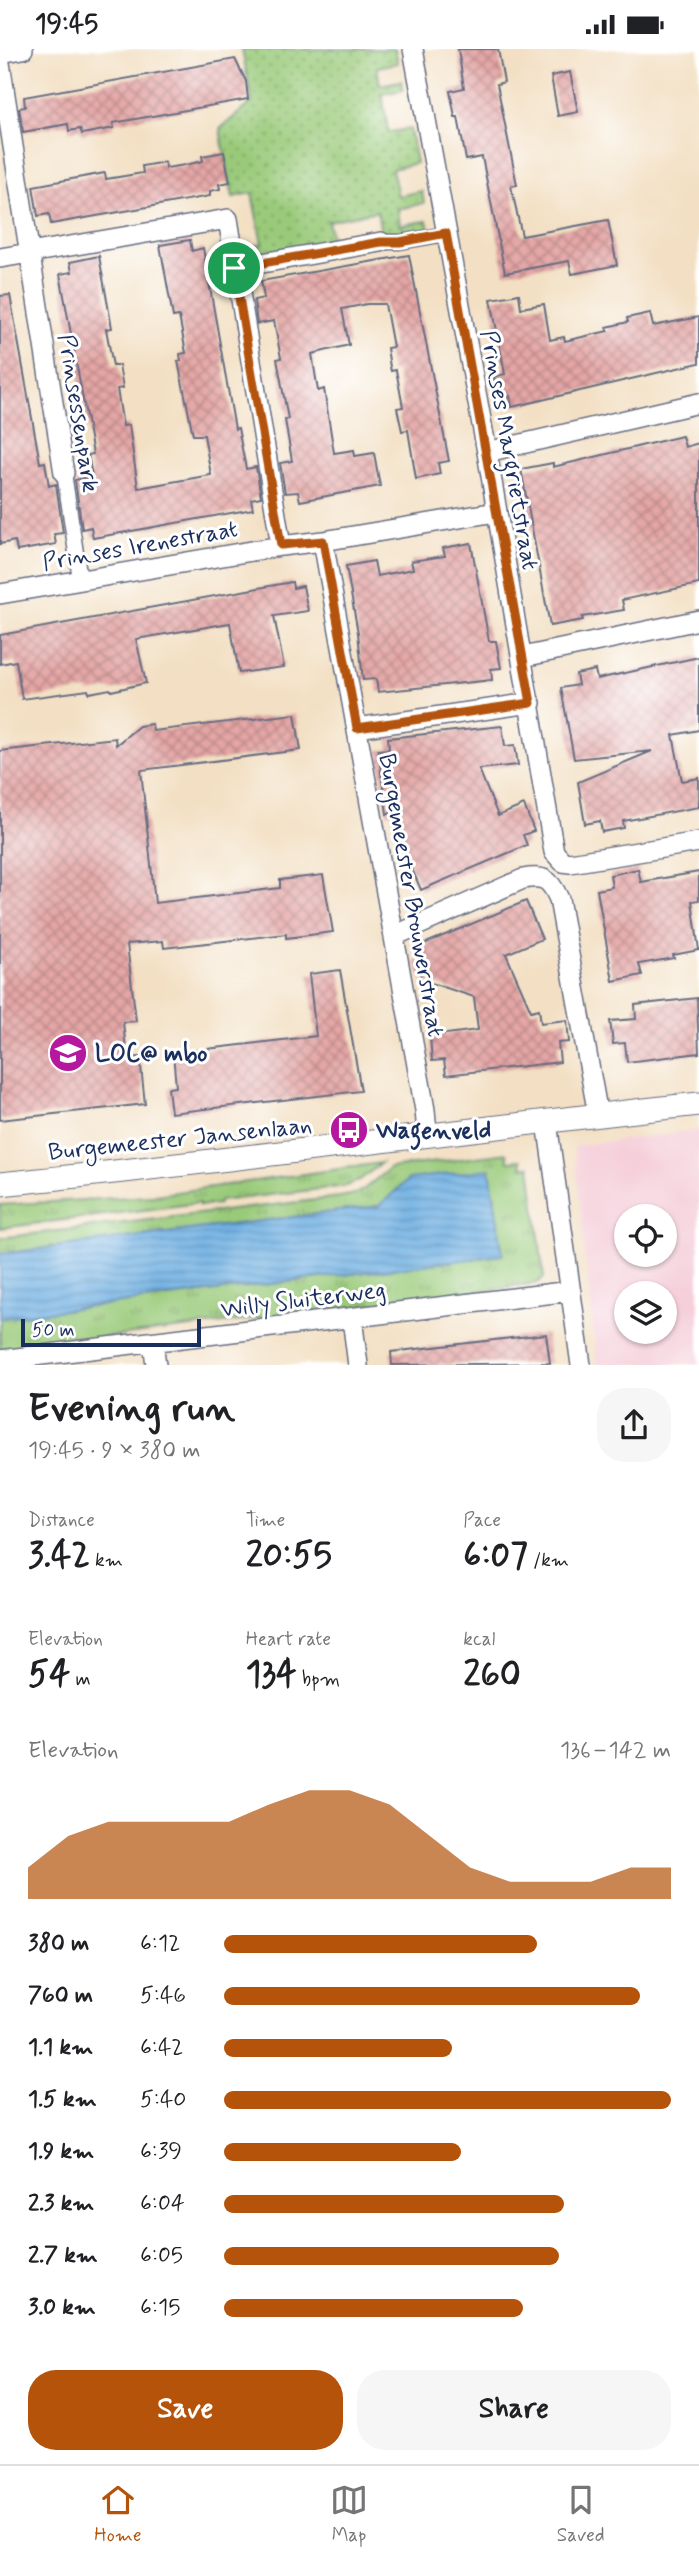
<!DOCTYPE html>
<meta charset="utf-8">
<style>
:root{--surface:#fff;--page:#f6f6f6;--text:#202124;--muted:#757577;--line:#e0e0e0;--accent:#b45309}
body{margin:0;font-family:Mynerve,sans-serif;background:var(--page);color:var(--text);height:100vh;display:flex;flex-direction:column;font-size:26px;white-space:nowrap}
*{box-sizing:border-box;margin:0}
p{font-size:23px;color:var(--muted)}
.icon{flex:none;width:38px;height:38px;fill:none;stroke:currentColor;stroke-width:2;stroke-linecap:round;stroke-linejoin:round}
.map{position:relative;height:1316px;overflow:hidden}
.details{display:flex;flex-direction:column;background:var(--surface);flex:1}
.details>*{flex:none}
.buttons{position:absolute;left:614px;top:1155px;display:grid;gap:14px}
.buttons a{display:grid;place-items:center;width:63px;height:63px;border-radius:50%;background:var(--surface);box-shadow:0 2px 5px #0004;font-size:35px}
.scale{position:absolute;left:21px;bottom:18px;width:180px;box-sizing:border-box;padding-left:7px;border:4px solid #1b2f5e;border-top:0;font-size:19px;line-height:24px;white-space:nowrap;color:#1b2f5e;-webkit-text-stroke:5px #fff;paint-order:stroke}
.pin{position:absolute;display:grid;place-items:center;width:60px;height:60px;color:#fff;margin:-30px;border:4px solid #fff;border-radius:50%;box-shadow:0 2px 7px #0007}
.round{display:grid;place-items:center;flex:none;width:74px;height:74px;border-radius:28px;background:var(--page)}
.head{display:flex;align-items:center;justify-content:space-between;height:119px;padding:0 28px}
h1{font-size:38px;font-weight:800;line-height:52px}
.metrics{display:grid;grid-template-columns:repeat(3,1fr);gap:10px;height:119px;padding:7px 28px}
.metrics div{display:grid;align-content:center}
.metrics b{font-size:35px;font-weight:800}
.metrics small{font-size:19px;font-weight:400}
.metrics p{font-size:19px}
.chart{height:196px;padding:14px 28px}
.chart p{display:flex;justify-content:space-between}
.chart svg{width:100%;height:126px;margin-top:7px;fill:var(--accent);opacity:.7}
.primary-button{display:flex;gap:14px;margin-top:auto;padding:14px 28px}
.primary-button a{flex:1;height:80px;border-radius:28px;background:var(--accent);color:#fff;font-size:28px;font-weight:800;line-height:80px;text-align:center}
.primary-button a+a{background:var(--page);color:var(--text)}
ul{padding:0 28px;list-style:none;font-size:23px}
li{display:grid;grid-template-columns:112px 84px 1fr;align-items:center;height:52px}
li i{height:18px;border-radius:9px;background:var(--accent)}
.status{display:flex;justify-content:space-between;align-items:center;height:49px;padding:0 35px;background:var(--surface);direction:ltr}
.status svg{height:19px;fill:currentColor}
.tabs{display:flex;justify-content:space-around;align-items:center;height:98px;border-top:2px solid var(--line);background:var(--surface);font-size:19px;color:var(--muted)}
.tabs a{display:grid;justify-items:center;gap:4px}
.tabs .current{color:var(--accent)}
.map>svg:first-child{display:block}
.built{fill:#f5cfda;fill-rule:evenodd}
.grass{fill:url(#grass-tufts);stroke:#5a7c6c;stroke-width:2}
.park{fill:url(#park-dots);stroke:#5a7c6c;stroke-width:2}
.water{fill:url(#water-rules);stroke:#446fa0;stroke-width:2}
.building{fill:url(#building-cross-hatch)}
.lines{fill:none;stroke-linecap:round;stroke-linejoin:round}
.pedestrian-casing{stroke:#676d82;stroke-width:17}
.minor-casing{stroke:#676d82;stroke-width:22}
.tertiary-casing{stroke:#676d82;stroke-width:25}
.pedestrian{stroke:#fff;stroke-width:14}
.minor{stroke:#fff;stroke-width:19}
.tertiary{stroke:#fff;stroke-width:23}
.route-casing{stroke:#fff;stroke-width:14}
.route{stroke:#b45309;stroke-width:9}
.labels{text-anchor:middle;stroke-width:6;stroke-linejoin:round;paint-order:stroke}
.street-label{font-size:24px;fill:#1b2f5e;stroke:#fff}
.poi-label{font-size:24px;font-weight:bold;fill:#1b2f5e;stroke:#fff;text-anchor:start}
</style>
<div class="status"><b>19:45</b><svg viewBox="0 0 49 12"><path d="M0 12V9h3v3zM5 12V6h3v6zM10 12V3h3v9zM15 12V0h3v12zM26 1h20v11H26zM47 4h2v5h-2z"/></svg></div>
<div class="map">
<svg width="699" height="1316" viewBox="0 0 699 1316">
<defs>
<pattern id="grass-tufts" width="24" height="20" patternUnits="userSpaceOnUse" patternTransform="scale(1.75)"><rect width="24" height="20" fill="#9aca79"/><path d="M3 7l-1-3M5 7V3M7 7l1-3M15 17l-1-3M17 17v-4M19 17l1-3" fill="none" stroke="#7da466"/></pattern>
<pattern id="park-dots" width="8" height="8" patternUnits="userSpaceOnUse" patternTransform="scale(1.75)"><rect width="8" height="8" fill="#9aca79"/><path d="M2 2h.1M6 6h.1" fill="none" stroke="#7da466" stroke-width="1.8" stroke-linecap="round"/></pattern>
<pattern id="water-rules" width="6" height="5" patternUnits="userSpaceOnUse" patternTransform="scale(1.75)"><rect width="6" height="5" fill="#6dafe2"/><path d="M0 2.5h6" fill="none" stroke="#598fba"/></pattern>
<pattern id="building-cross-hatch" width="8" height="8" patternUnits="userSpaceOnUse" patternTransform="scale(1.75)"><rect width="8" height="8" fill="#e5a6a5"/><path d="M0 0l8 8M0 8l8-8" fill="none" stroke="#b9888a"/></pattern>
</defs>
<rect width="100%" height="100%" fill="#fff"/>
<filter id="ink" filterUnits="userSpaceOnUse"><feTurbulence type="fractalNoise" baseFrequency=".0143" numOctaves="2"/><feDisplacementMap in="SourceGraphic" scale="14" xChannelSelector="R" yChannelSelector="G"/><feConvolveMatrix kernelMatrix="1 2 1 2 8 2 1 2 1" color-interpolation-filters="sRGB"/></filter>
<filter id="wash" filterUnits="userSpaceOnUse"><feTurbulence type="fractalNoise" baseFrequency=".00686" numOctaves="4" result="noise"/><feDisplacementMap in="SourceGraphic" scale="28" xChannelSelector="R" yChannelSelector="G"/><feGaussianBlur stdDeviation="1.57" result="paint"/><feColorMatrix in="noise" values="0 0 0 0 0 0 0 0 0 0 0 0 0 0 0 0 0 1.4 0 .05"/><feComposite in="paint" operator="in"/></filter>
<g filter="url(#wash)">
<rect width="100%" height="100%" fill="#f3e0c4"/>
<path class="built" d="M699 1081V1315L597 1316 574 1097ZM626 1167H665V1206H626ZM626 1244H665V1283H626Z"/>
<path class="grass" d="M507 1104 508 1112 521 1111 522 1118 530 1117 544 1229 537 1234 458 1245 449 1252 443 1247 93 1290 88 1295 0 1301V1269L502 1206 409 1130 379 1157 0 1205V1189L340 1148 355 1145 364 1140 390 1119Z
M381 1114 360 1131 346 1137 219 1152V1155L199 1157V1154L0 1179V1156L149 1147Z"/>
<path class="park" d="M242 0H395L398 14 377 18 380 36 401 32 403 41 382 45 388 83 410 80 416 114 392 120 398 147 422 142 424 154 398 160 400 176 427 172 429 181 382 189 377 162 328 172 332 192 248 207 247 198 262 195 252 144 233 148 220 80 252 53Z"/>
<path class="water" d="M490 1120 503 1206 0 1269V1205L379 1157 409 1130Z"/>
<g id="blocks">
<path class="building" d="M458 0H498L504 33 497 35 517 136 511 137 522 187 608 171 617 216 572 225 569 212 505 224 482 108 466 111 458 68H455L450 42 464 39Z
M235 10 246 32 248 50 113 74 114 79 82 85 80 80 69 82 68 75 23 83 19 59 25 58 24 48Z
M570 23 578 63 558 67 551 27Z
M224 103 230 133 219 135 220 140 210 142V147L51 175 49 165 38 167 33 137 105 124 106 130 143 124 142 117 165 113 166 119 185 116 203 112 202 107Z
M190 191 192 202 203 199 235 380 238 379 246 420 256 418 261 448 251 450 253 460 93 489 91 478 82 480 75 431 92 427 88 406 93 405 60 225 72 223 70 213 99 207 112 279 106 280 113 317 119 316 123 339 117 340 123 377 129 376 138 439 211 426 204 386H193L178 312H181L180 305 186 304 179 267 173 268 160 196Z
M409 206 449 412 438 414 440 425 416 430 408 381 402 382 397 359 403 358 396 321 391 322 390 318 387 299 393 298 385 255H367L342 260 349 296 312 305 318 342 324 340 334 404 354 401 355 407 374 404 380 437 300 452 298 443 285 444 280 414 292 412 285 371 288 370 277 310 281 309 274 272 257 275 254 251 264 249 261 232Z
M519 245 521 259 544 255 550 291 564 288 565 292 608 282 607 278 628 273 627 269 650 264 653 277 699 268V314L512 358 510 347 499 350 494 328 505 325 491 250Z
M10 246 40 414 45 413 49 437 56 435 63 484 54 485 56 495 17 502 15 492 0 495V247Z
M682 387 685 398 699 394V535L622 551 624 561 582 568 583 571 550 577 521 420 553 414V418Z
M471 494 489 592H496L501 619 491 620 492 631 378 643 376 630 363 631 358 584 346 517 374 512 377 527 413 520 411 512 445 507 443 499Z
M292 533 293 539 303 537 308 562 274 567 284 618 239 624 230 574 136 590 146 634 111 642 110 640 89 644 88 641 22 650 16 612 0 615V586Z
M699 608V681L673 686 682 732 699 729V758L623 772 624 779 602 783 600 772 585 775 578 733 652 702 574 710 561 639 578 636 576 625 595 621 597 630Z
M295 665 301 701 141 721 155 854 280 839V831L323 826 333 883 286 889V885L164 899 163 892 127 895 136 972 123 973 127 1009 140 1008 145 1055 0 1071V702L115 689 116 696 139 677 152 675 153 682Z
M502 677 505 697 515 696 518 716 479 720 498 767 524 756 534 782 523 786 527 796 421 841 396 783 393 764 387 765 378 701 389 700 388 689Z
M638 820 641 833 699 823V851L692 852 699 901 673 906 674 909 639 915 642 926 613 932 597 841 612 838 610 826Z
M526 852 542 890 506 905 531 962 539 960 541 974 567 971 569 993 558 994 560 1013 446 1026 444 1011 432 1012 430 987 478 981 474 948 422 931 415 913 425 909 419 897Z
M340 921 361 1042 171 1064 168 1039 176 1038 173 1004 316 987 309 925Z
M697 949 699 1004 627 1013 625 994 613 995 610 972 636 970 635 956Z
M546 1285 550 1314 392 1316 391 1303Z"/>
</g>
</g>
<g filter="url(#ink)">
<use href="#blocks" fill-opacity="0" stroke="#676d82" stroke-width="2"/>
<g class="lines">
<g class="pedestrian-casing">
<path id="pedestrian" d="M381 193H400L446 185
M64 424 80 530"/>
</g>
<g class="minor-casing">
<path id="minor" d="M413 0 487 403 554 803 563 813 570 814 699 793
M0 4 23 0
M0 14 64 424
M0 209 228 170 281 497
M234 219 381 193
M487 403 699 354
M323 492 425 1061 427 1085
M0 545 281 497 323 492 496 463
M523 608 699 571
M357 679 531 654
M394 887 523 830C544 826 550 830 559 850L598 1066
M547 1073 581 1316
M352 1269 358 1316
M153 1293 156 1316
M0 1311 571 1242"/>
</g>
<g class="tertiary-casing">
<path id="tertiary" d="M0 1135C233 1112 466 1080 699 1055"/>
</g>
<use href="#pedestrian" class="pedestrian"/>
<use href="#minor" class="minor"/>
<use href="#tertiary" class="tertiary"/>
</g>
</g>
<g class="lines" filter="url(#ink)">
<g class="route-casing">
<path id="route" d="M446 184 531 654 357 679 323 492 281 496 234 219 381 193H400Z"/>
</g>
<use href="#route" class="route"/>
</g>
<defs>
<g id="university-disc" transform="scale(2.0125)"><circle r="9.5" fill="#b5179e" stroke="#fff"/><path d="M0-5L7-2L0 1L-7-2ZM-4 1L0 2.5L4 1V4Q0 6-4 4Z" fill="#fff"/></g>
<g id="bus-disc" transform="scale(2.0125)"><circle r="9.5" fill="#b5179e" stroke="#fff"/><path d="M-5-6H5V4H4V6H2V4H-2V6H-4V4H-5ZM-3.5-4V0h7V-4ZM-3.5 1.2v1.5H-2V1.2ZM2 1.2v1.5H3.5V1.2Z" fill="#fff"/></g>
</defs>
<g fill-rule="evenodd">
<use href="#university-disc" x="68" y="1004"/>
<use href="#bus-disc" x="349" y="1081"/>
</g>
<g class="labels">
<g class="street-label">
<text transform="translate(79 364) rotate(81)" y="8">Prinsessenpark</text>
<text transform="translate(510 401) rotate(80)" y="8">Prinses Margrietstraat</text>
<text transform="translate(140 496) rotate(-10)" y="8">Prinses Irenestraat</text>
<text transform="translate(412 846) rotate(80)" y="8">Burgemeester Brouwerstraat</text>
<text transform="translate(180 1089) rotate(-6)" y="8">Burgemeester Jansenlaan</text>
<text transform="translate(303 1250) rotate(-7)" y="8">Willy Sluiterweg</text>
</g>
<g class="poi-label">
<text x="95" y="1012">LOC@ mbo</text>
<text x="376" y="1089">Wagenveld</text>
</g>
</g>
</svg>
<div class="buttons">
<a><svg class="icon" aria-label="locate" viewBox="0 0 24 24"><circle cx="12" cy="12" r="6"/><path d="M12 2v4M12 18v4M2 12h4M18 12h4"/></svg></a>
<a><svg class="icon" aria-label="layers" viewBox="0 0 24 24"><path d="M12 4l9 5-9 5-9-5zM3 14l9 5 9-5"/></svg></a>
</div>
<div class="scale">50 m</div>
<div class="pin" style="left:234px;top:219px;background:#1e9e55"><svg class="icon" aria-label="arrive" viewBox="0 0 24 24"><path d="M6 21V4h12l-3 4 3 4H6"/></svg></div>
</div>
<section class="details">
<div class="head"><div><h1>Evening run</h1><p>19:45 · 9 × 380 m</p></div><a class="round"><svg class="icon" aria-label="share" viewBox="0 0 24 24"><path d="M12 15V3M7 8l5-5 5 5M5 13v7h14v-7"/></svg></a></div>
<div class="metrics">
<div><p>Distance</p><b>3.42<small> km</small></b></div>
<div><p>Time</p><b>20:55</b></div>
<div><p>Pace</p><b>6:07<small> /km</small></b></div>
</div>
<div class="metrics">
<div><p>Elevation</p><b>54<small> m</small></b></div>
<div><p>Heart rate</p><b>134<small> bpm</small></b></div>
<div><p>kcal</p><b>260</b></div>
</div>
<div class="chart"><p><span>Elevation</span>136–142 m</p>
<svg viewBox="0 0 160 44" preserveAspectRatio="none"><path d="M0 44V33L10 22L20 17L30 17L40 17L50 17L60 11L70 6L80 6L90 11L100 22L110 33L120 38L130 38L140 38L150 33L160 33V44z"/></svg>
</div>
<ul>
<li><b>380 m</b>6:12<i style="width:70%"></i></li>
<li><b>760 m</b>5:46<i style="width:93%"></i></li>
<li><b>1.1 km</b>6:42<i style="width:51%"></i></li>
<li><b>1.5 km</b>5:40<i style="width:100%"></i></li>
<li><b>1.9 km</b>6:39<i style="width:53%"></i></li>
<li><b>2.3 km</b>6:04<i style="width:76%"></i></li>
<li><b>2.7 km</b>6:05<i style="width:75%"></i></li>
<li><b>3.0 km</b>6:15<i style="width:67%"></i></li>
</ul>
<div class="primary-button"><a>Save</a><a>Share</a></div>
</section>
<nav class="tabs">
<a class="current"><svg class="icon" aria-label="home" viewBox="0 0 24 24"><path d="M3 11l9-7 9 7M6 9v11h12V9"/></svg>Home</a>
<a><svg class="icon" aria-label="map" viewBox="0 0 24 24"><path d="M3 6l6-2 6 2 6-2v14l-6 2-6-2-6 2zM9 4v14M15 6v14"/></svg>Map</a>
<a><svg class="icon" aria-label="saved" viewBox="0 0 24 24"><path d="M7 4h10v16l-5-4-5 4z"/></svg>Saved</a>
</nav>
